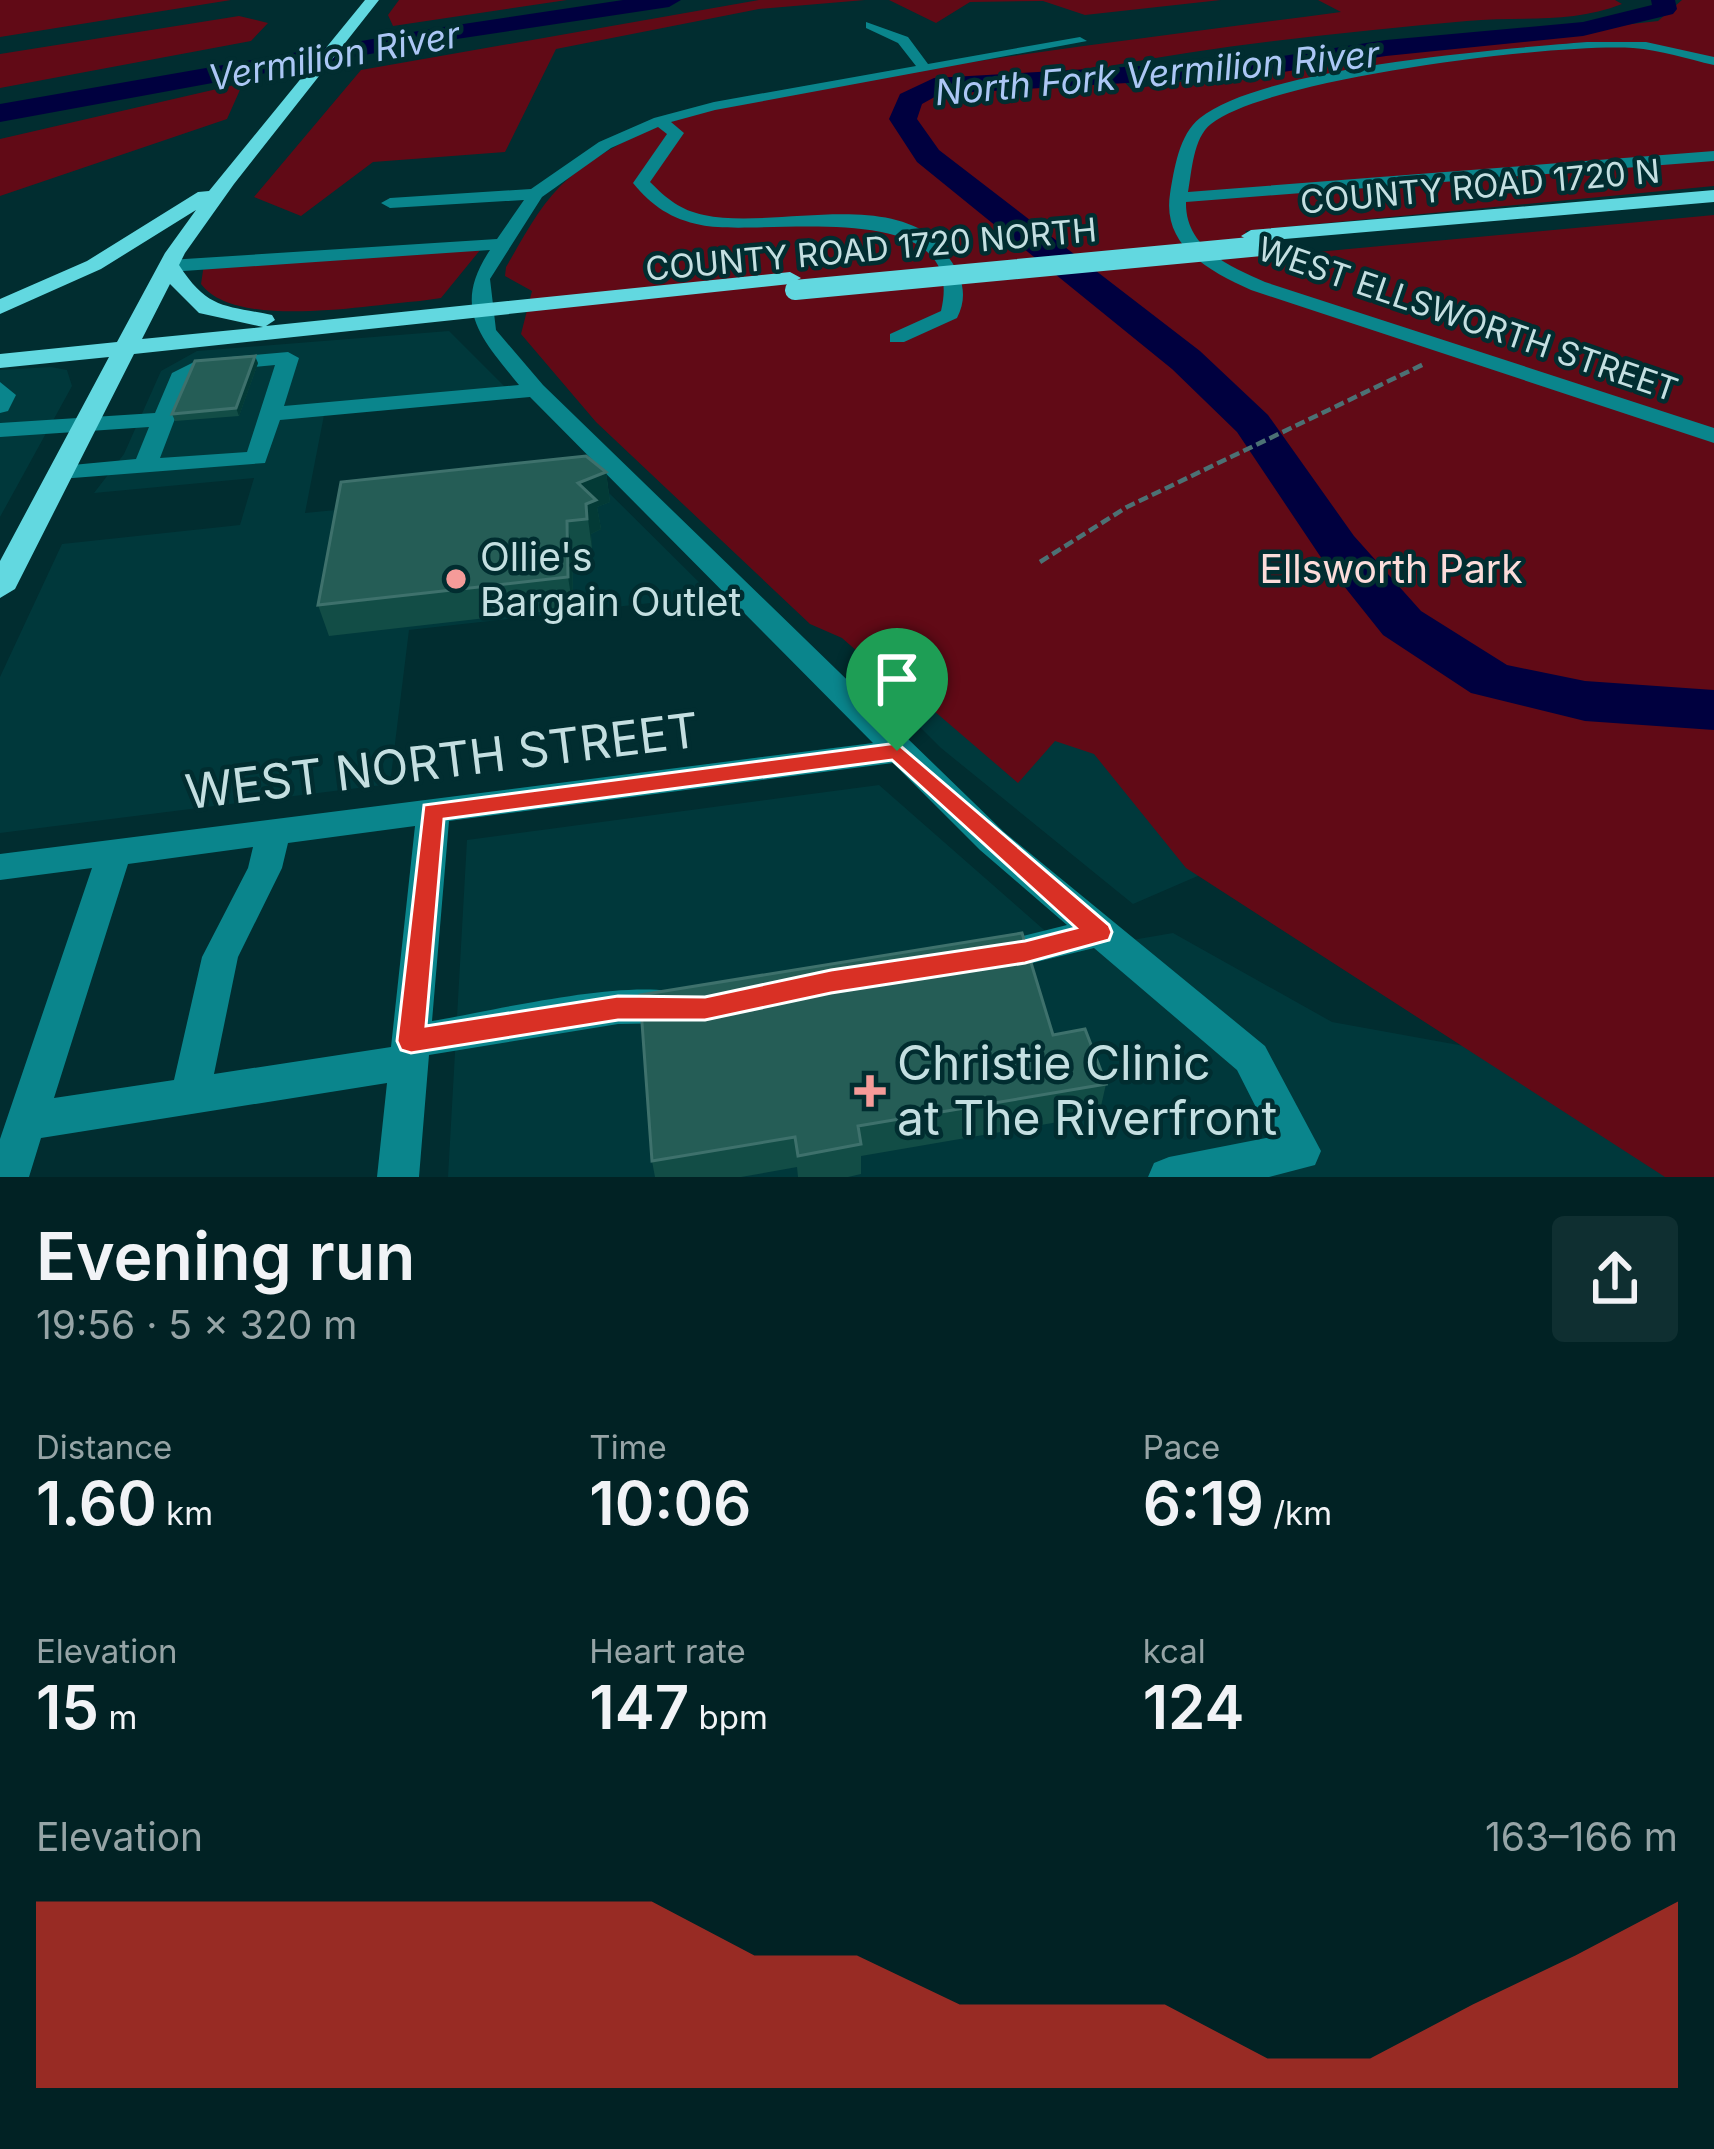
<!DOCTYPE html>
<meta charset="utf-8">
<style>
:root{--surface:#012224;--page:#0f2f31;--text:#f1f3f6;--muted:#96a4a6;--accent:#d93025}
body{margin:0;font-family:Inter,sans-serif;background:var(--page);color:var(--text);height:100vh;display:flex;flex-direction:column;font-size:45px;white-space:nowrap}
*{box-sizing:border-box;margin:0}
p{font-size:39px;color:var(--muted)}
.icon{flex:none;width:66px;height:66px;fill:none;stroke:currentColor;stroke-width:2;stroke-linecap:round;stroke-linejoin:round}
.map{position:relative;height:1177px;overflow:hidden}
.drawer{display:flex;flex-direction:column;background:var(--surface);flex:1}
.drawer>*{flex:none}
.pin{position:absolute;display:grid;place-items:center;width:102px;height:102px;color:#fff;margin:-123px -51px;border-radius:50% 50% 50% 0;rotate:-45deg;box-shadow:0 0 12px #0007}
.pin .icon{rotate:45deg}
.round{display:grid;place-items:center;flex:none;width:126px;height:126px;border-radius:12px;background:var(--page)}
.overview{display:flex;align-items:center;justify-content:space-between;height:204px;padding:0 36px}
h1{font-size:66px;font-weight:600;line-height:90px}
.stats{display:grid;grid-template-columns:repeat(3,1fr);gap:18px;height:204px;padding:12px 36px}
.stats div{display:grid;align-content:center}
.stats b{font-size:60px;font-weight:600}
.stats small{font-size:33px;font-weight:400}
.stats p{font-size:33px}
.chart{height:336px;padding:24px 36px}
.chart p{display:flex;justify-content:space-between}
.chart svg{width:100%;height:216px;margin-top:12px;fill:var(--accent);opacity:.7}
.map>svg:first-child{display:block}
.built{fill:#00383b}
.green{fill:#610a16}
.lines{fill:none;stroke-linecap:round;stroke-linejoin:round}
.river{fill:#00003f;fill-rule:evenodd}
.path{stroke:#4c7174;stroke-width:4.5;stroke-dasharray:10 4.5;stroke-linecap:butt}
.minor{fill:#0a858c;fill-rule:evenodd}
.major{fill:#62d8e0;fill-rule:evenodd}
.major-bridge{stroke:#62d8e0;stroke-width:20}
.wall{fill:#124d46}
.shaded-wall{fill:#033a36}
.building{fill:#255d56;stroke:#3e716c;stroke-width:3}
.route{fill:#d93025;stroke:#fff;stroke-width:3;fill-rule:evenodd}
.poi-dot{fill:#f59b99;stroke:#012d30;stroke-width:4.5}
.labels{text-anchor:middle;stroke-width:9;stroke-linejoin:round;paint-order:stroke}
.far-street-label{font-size:33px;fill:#c4dfe1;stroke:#012d30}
.far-water-label{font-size:36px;font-style:italic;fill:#acc7f5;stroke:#012d30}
.poi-label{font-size:39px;fill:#c4dfe1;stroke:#012d30;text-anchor:start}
.park-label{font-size:39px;fill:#fcdcda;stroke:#012d30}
.near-street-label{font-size:48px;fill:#c4dfe1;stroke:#012d30}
.near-poi-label{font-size:48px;fill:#c4dfe1;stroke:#012d30;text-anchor:start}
</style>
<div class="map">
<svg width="1714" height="1177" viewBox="0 0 1714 1177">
<rect width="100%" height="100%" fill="#012d30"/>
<path class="built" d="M449 331 511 393 325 410 305 513 600 484 713 596 409 630 390 784 0 833V677L62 544 240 525 254 478 94 493 124 454 161 371 197 351Z
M51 367 67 370 72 386 0 517V370Z
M1010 679 1237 859 1133 904 941 748 911 718Z
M879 785 1068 951 1173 933 1332 1022 1563 1064 1714 1165V1177H448L467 840Z"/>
<path class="green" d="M0 0H231L0 37Z
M399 0H567L393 26 388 15Z
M759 0H865L759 9 556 49 505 152 373 162 301 216 254 197 361 70Z
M889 0H1221L1085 15 1043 1 970 2 936 23Z
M1318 0H1615L1622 4C1573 24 1519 16 1467 21 1347 32 1226 44 1109 66L1131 89 1385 52 1658 21 1682 0H1714V186L1245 231 1268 253 1295 254 1714 215V1177H1665L1186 868 1094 754 1055 741 1018 783 933 710 911 718 915 702 842 638 810 624 596 422 521 334 532 291 505 276 506 267C525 235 541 202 569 178 658 101 820 86 933 68 1069 47 1204 30 1341 12Z
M239 16 268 23 251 41 0 88V54Z
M243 83 227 119 0 196V139Z
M485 244 441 298 420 301C366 305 235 330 201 284L204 264Z"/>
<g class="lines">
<path class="river" d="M623 0H681L669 7 430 43 0 122V104L430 29Z
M1651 0H1675L1677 9 1673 14 1583 36 1386 56 1264 75 940 94 922 104 917 119 939 150 1200 351 1268 415 1354 536 1421 611 1507 665 1585 681 1714 690V730L1585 721 1471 693 1383 635 1320 556 1237 432 1172 369 917 162 889 119 900 94 934 78 1264 59 1386 40 1583 22 1652 5Z"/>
<path class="path" d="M1040 562 1127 507 1424 364"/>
<path class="minor" d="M866 22 908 37 928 64 1080 37 1087 41 715 110 671 122 684 133 650 182C667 199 680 210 704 215 769 229 876 193 932 237 938 241 944 252 949 258 963 277 968 297 957 318L904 342H890V334L941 311C970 192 760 238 701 225 671 219 652 206 633 183L667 134 658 127 611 148 542 197 490 279 496 330 543 385 1004 832 1265 1046 1321 1151 1315 1165 1269 1177H1148L1154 1163 1169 1157 1271 1137 1237 1070 1094 948 996 972 983 968 978 957 983 946 1067 925 980 850 893 763 449 821 432 1021C493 1011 634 976 687 995L693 1007 687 1019 674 1023 618 1024 429 1055 419 1177H377L387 1083 41 1138 29 1177H0V1139L92 868 0 880V854L873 743 530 397 280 420 265 463 60 479 51 477 48 472 51 467 136 459 149 427 0 437V423L155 413 172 373 198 360 288 352 299 358 284 406 519 385C481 338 451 308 490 250L169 272 160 266 169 260 497 239 524 200 390 208 381 203 390 198 531 189 599 142 654 118 714 102 916 66 898 43 866 28ZM275 365 247 452 160 458 189 382 211 371ZM415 826 391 1047 214 1074 238 957 282 868 288 843ZM253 847 248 868 202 957 174 1080 54 1098 128 864Z
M1587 42H1646L1714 57V65C1687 59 1661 50 1633 48 1555 43 1269 78 1211 124 1193 138 1192 171 1188 192L1714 151V161L1186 202C1185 248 1229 266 1265 282L1714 428V443L1251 290C1209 271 1162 246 1170 194 1174 170 1179 134 1200 118 1263 67 1501 49 1587 42Z
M0 382 16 395 8 411 0 413Z"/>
<path class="major" d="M365 0H379L234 184 185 253 179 265C208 310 225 305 272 315L275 320 266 326 790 272 801 278 790 284 134 354 15 589 0 598V561L109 357 0 368V354L117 342 165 253 196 210 101 269 0 314V299L87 261 198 192 209 191ZM170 284 199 313 263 327 142 339Z
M1714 190V202L1251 242 1241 236 1251 230Z"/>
<path class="major-bridge" d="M795 290 1261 246"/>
</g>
<path class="wall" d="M258 363 239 416 175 421 172 414Z
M606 472 610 502 597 507 601 529 591 534 592 549 572 551 573 608 329 636 318 605Z
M1053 1035 1106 1084 1099 1115 861 1156V1174L848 1177H798L797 1167 741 1177H655L652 1161Z"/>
<path class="shaded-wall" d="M255 356 258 363 239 416 236 408Z
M606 472 610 502 597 507 601 529 591 534 592 549 587 511 578 483Z
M567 521 572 551 573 608 568 577Z"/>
<path class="building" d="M255 356 236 408 172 414 195 361Z
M586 456 606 472 578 483 596 500 586 504 587 519 567 521 568 577 318 605 341 482Z
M1022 933 1053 1035 1085 1029 1106 1084 858 1126 861 1144 798 1156 795 1137 652 1161 640 995Z"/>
<path class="route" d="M897 743 1109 925 1112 932 1109 940 1025 963 831 993 705 1020H618L411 1053 401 1050 397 1041 424 805ZM892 760 1076 928 1025 941 831 970 705 997 618 996 426 1026 444 819Z"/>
<g class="poi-dot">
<circle cx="456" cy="579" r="12"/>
<path d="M864 1073h12v12h12v12h-12v12h-12v-12h-12v-12h12z"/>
</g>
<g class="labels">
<g class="far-street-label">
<text transform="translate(1480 186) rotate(-5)" y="12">COUNTY ROAD 1720 N</text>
<text transform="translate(871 249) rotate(-5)" y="12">COUNTY ROAD 1720 NORTH</text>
<text transform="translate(1468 319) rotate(19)" y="12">WEST ELLSWORTH STREET</text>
</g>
<g class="far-water-label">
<text transform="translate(334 56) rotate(-10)" y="13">Vermilion River</text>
<text transform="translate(1157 73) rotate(-5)" y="13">North Fork Vermilion River</text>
</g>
<g class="poi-label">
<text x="480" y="571">Ollie's<tspan x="480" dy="45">Bargain Outlet</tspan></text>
</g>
<g class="park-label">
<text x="1391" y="583">Ellsworth Park</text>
</g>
<g class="near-street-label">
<text transform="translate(442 761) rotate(-7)" y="17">WEST NORTH STREET</text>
</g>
<g class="near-poi-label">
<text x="897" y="1080">Christie Clinic<tspan x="897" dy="55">at The Riverfront</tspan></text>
</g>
</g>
</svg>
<div class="pin" style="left:897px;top:751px;background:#1e9e55"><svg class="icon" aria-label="arrive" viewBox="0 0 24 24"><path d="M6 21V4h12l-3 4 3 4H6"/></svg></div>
</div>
<section class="drawer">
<div class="overview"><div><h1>Evening run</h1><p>19:56 · 5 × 320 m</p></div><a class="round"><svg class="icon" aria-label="share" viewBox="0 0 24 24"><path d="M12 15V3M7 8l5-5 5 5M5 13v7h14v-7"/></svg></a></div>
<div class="stats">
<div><p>Distance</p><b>1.60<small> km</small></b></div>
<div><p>Time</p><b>10:06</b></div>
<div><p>Pace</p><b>6:19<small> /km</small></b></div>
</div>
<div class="stats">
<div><p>Elevation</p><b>15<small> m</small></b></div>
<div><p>Heart rate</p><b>147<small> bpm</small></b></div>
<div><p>kcal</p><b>124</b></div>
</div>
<div class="chart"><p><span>Elevation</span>163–166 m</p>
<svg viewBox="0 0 160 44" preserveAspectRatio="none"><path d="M0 44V6L10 6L20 6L30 6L40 6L50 6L60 6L70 17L80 17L90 27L100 27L110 27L120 38L130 38L140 27L150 17L160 6V44z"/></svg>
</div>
</section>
